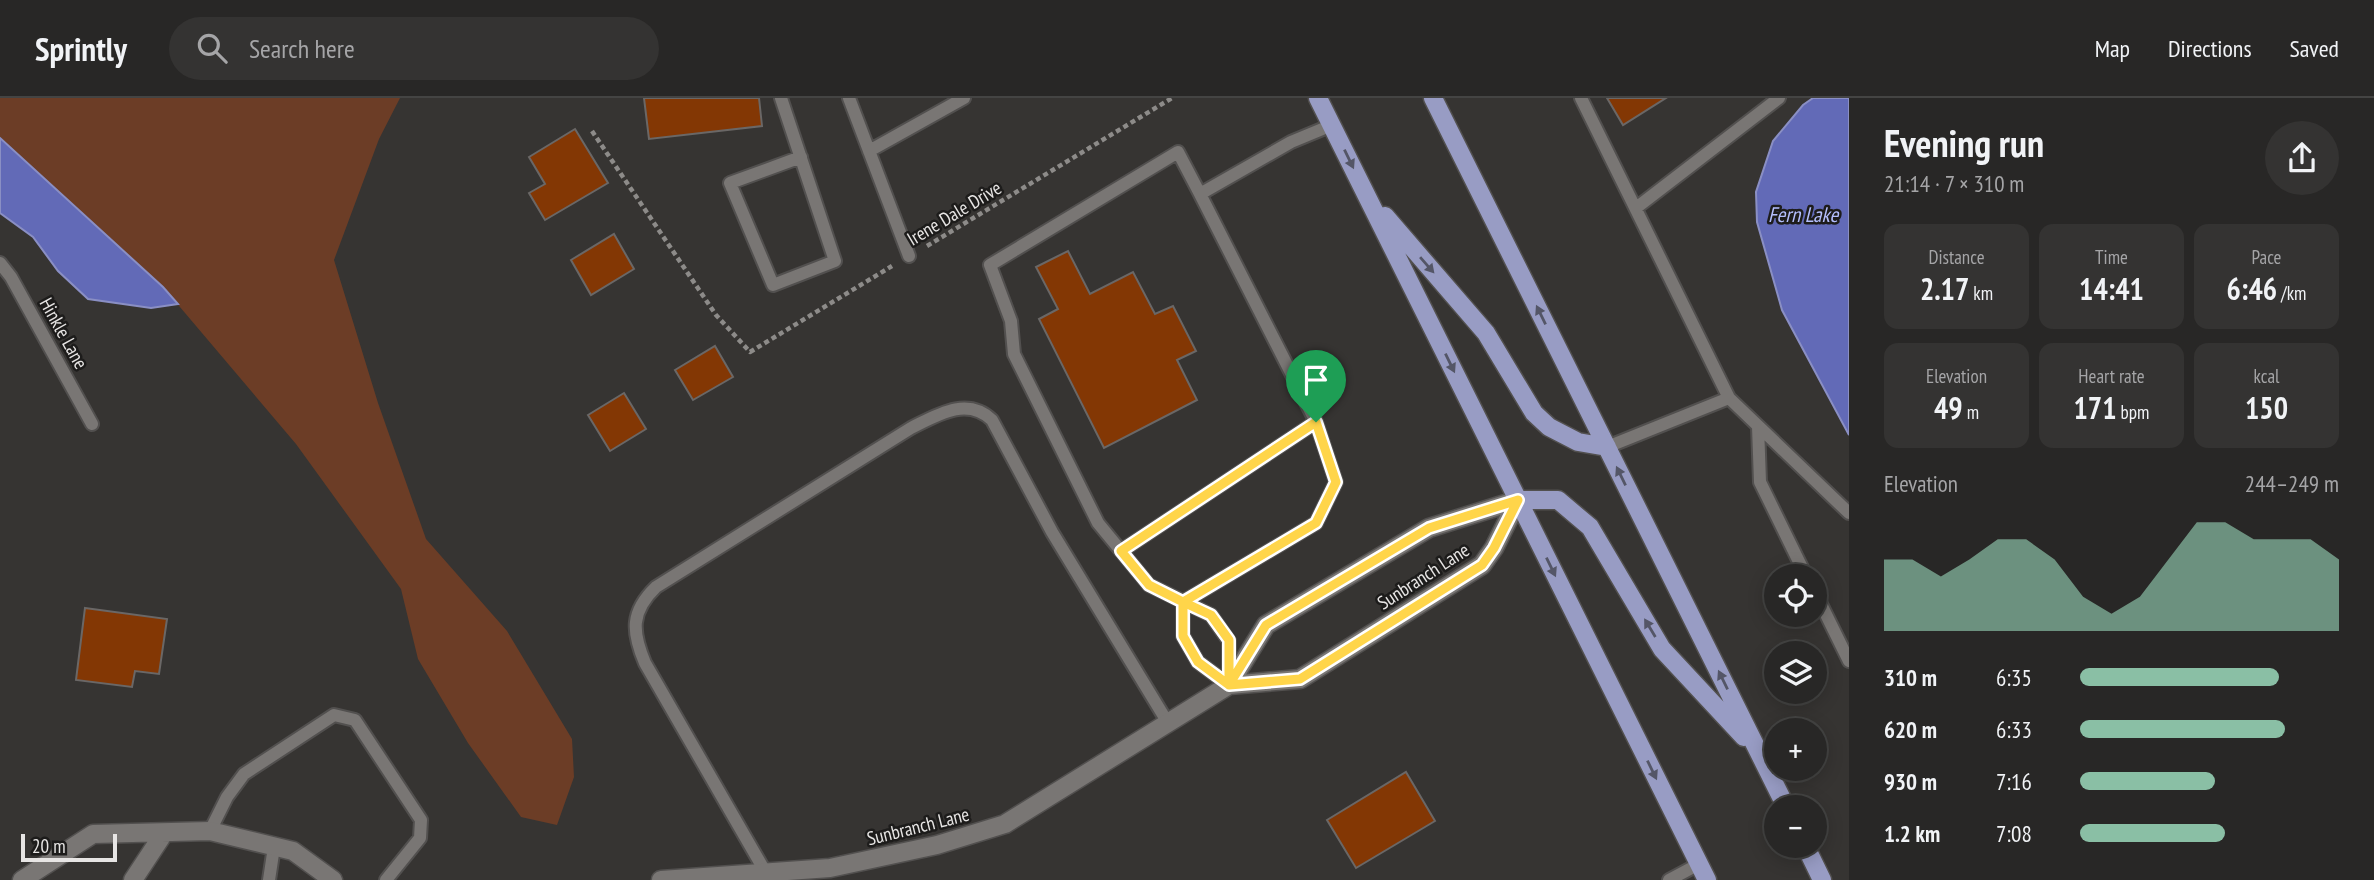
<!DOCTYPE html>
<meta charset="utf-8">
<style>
:root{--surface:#282726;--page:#343332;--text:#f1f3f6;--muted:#a5a5a7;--line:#444443;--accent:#8abfa5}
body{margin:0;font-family:"PT Sans Narrow",sans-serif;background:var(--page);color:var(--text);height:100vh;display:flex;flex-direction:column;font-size:26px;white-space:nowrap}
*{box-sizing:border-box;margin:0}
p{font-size:23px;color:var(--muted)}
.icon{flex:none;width:38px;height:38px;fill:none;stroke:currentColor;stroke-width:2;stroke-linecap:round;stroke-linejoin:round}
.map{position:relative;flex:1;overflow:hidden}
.drawer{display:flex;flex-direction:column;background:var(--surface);width:525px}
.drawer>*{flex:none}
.fabs{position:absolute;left:1764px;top:466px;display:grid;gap:14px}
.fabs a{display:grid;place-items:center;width:63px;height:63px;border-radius:50%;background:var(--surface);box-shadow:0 4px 18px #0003,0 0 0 2px var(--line);font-size:35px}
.scale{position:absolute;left:21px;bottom:18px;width:96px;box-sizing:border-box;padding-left:7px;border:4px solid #e7e5e4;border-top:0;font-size:19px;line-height:24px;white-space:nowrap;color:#e7e5e4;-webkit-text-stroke:5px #1d1c1b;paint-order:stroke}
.pin{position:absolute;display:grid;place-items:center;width:60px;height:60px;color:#fff;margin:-72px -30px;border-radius:50% 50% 50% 0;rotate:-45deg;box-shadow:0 0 7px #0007}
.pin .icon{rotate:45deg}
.round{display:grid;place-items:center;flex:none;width:74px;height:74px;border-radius:37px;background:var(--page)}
.overview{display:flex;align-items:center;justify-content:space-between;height:119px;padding:0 35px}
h1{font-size:38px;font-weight:700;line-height:52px}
.metrics{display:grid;grid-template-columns:repeat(3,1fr);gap:10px;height:119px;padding:7px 35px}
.metrics div{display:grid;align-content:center;border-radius:14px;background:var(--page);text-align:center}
.metrics b{font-size:30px;font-weight:700}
.metrics small{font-size:19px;font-weight:400}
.metrics p{font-size:19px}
.chart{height:196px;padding:14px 35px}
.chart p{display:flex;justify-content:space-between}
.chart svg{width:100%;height:126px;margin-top:7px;fill:var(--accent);opacity:.7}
ul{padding:0 35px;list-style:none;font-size:23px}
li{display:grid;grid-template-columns:112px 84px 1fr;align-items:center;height:52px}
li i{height:18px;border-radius:9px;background:var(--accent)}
header{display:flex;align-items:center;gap:42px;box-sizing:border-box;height:98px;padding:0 35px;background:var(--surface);border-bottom:2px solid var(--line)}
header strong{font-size:33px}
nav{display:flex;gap:38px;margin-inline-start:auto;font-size:24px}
.search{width:490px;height:63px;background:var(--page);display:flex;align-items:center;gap:18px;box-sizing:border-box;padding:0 24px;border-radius:38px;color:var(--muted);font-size:26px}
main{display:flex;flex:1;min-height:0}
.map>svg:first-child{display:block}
.green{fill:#6c3d26}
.water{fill:#626ab7;stroke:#8a8fc4;stroke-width:2}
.building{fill:#833704;stroke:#6a6766;stroke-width:2}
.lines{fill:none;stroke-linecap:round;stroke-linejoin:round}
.lane-casing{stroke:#52504f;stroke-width:16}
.street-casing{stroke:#52504f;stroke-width:21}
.primary-casing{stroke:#52504f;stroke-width:21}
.path{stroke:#8d8b89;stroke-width:4.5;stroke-dasharray:5 3.5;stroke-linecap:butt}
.lane{stroke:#797674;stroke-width:12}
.street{stroke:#797674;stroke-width:18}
.primary{stroke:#989cc4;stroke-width:18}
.oneway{fill:#545667}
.route-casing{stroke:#fff;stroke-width:14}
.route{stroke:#ffd54a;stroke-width:9}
.labels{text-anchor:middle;stroke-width:5;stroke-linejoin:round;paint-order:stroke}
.street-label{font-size:19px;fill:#e7e5e4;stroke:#1d1c1b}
.water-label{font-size:21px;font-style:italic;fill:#b4befd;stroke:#1d1c1b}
</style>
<header>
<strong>Sprintly</strong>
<div class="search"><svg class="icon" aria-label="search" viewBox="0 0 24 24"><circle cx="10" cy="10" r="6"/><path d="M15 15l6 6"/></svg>Search here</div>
<nav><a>Map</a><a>Directions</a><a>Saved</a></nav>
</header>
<main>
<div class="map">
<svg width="1849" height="782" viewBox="0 0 1849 782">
<rect width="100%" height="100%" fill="#363432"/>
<path class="green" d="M0 0H400L379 41 334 162 378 305 426 441 507 533 572 641 574 679 557 727 521 719 468 645 418 561 401 491 296 346 163 189 0 40Z"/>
<path class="water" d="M1813 0H1849V337L1782 212 1757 124 1756 94 1773 43 1803 7Z
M0 40 163 189 178 206 151 210 88 201 58 173 33 139 0 115Z"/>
<path class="building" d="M644 0H759L762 28 649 41Z
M1607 0H1666L1623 27Z
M575 31 608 85 545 122 529 95 545 86 529 59Z
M614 136 634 171 591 197 571 162Z
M1068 153 1090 196 1133 174 1155 216 1173 208 1196 253 1177 262 1197 302 1104 350 1039 221 1058 211 1036 169Z
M715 248 733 279 693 302 675 272Z
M624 295 646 331 610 353 588 317Z
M85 510 167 521 159 576 135 573 132 589 76 582Z
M1406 674 1435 723 1356 770 1327 722Z"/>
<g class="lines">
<g class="lane-casing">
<path id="lane" d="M781 0 835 163 773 187 730 85 801 59
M849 0 909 158
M1581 0 1729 300 1607 349
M869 53 964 0
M1200 96 1178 54 990 167 1011 223 1014 256 1098 425 1149 487 1211 517 1229 543V587
M1636 110 1779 0
M0 165 11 179 92 326
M1729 300 1849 415
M1758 328 1760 384 1806 478
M1121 453 1316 324
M1815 494 1849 563
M1183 504 1316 425 1336 384 1316 324 1200 96 1291 44 1332 27
M1183 504V538L1198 564 1229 587
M210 733 227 699 244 676 334 617 355 622 421 722 420 740 386 782
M766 775 645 565C632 534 630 514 656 489L911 330C937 317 967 298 992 322L1052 434 1168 625
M269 782 274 749
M1669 782 1699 766"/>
</g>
<g class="street-casing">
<path id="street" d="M1229 587 1300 581 1482 467 1494 450 1518 402
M22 782 93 736 210 733 293 753 333 782
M133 782 164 735
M661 782 830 770 937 747 1005 726 1229 587 1266 527 1429 430 1518 402"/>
</g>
<g class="primary-casing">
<path id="primary" d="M1318 0 1707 782
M1433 0 1786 709
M1385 118 1486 235 1534 315 1549 329 1578 344 1607 349
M1518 402H1558L1590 429 1662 551 1744 639
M1805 747 1822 782"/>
</g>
<path class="path" d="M592 33 716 217 750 254 892 168
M927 148 1172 0"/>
<use href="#lane" class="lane"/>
<use href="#street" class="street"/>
<use href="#primary" class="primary"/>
</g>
<defs><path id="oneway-solid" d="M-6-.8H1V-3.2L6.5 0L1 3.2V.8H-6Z" transform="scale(1.75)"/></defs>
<g class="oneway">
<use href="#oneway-solid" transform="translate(1349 61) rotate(64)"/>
<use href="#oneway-solid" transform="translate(1427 167) rotate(49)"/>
<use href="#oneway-solid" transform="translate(1541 217) rotate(-116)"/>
<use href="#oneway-solid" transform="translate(1450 265) rotate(64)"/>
<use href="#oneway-solid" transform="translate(1621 378) rotate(-116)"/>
<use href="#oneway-solid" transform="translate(1551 469) rotate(64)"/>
<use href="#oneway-solid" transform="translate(1650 530) rotate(-121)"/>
<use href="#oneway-solid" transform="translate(1723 582) rotate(-116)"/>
<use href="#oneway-solid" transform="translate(1652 672) rotate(64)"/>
</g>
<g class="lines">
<g class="route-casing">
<path id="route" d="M1316 324 1121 453 1149 487 1183 504V538L1198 564 1229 587 1266 527 1429 430 1518 402 1494 450 1482 467 1300 581 1229 587V542L1211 517 1183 504 1316 425 1336 384 1316 324"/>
</g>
<use href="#route" class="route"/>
</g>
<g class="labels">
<g class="street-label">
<text transform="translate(954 115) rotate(-31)" y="7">Irene Dale Drive</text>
<text transform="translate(64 235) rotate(61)" y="7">Hinkle Lane</text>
<text transform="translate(1423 478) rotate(-33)" y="7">Sunbranch Lane</text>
<text transform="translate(918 728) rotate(-14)" y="7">Sunbranch Lane</text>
</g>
<g class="water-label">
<text x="1803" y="124">Fern Lake</text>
</g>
</g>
</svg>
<div class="fabs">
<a><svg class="icon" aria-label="locate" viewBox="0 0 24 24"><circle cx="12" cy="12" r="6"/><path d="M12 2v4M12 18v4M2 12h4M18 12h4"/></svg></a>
<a><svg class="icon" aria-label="layers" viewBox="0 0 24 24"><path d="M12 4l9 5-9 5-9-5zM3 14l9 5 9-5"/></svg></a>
<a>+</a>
<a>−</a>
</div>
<div class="scale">20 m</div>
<div class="pin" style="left:1316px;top:324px;background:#1e9e55"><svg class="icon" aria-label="arrive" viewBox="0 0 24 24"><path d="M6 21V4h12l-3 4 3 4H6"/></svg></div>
</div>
<section class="drawer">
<div class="overview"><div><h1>Evening run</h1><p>21:14 · 7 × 310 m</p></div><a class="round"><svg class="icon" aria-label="share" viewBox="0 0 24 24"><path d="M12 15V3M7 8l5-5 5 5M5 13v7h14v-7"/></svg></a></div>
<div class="metrics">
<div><p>Distance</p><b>2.17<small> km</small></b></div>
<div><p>Time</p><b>14:41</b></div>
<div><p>Pace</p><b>6:46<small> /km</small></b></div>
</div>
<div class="metrics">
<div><p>Elevation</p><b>49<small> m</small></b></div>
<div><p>Heart rate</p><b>171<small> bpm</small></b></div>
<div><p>kcal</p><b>150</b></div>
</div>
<div class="chart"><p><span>Elevation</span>244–249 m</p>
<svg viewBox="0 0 160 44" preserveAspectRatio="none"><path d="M0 44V19L10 19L20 25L30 19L40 12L50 12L60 19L70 32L80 38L90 32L100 19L110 6L120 6L130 12L140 12L150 12L160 19V44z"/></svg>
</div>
<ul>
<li><b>310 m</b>6:35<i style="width:77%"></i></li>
<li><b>620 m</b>6:33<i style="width:79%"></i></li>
<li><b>930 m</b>7:16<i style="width:52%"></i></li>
<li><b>1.2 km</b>7:08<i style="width:56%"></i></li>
</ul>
</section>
</main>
